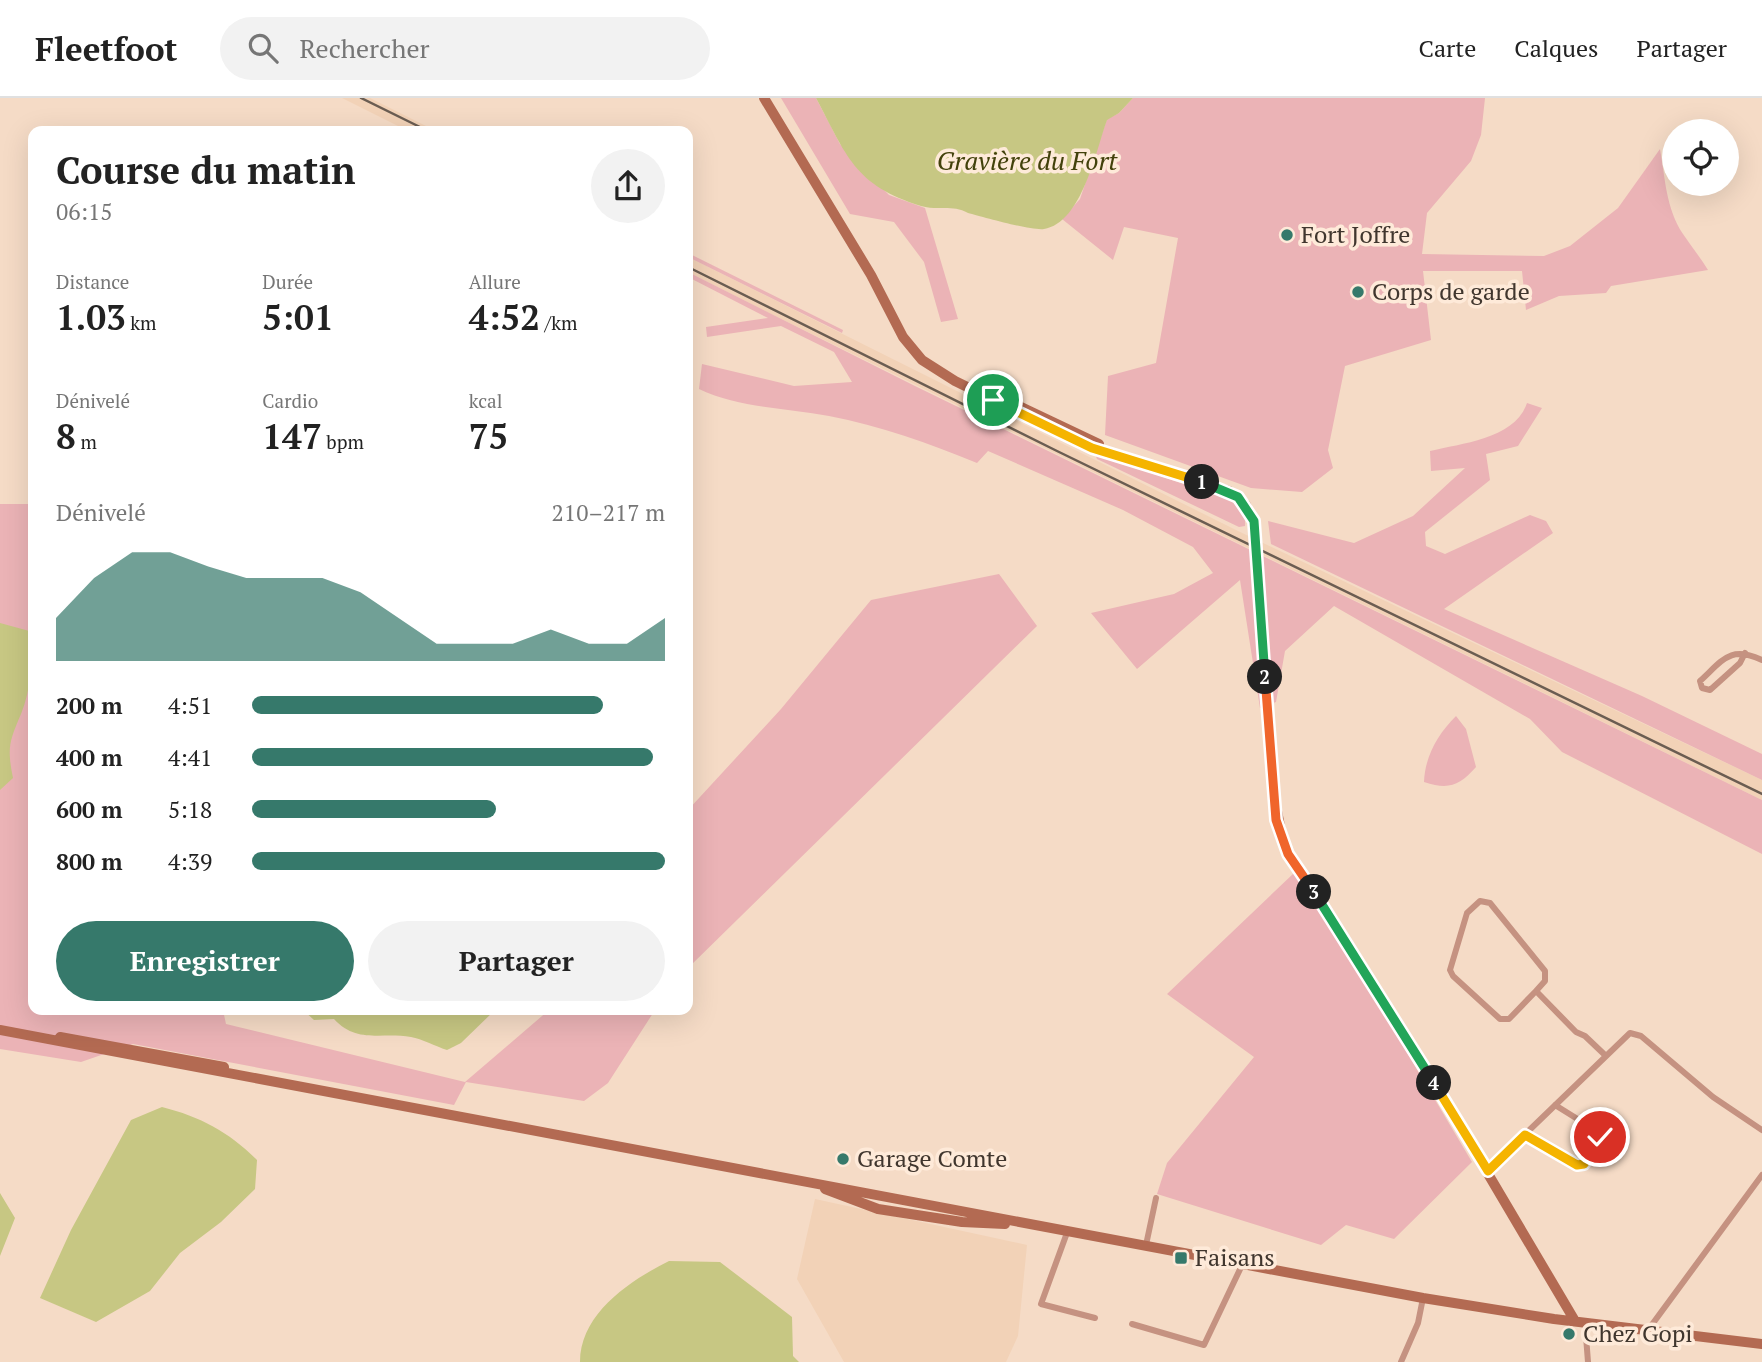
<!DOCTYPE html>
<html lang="fr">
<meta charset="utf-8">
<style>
:root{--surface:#fff;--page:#f2f2f2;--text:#222;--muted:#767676;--line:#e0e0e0;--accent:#36796b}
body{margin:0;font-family:"PT Serif",serif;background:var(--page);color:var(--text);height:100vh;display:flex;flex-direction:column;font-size:26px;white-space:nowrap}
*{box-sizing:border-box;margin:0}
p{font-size:23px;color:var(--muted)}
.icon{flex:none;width:38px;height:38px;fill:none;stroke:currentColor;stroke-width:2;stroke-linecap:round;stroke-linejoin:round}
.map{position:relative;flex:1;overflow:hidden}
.details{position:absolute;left:28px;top:28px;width:665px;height:889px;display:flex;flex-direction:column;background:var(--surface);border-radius:14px;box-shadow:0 7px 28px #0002}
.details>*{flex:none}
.controls{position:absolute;left:1662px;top:21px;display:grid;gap:14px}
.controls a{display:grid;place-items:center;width:77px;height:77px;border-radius:50%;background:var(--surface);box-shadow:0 7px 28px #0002;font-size:35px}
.pin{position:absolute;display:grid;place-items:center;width:60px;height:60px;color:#fff;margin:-30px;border:4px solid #fff;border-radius:50%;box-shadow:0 2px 7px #0007}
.km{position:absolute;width:35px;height:35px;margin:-18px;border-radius:50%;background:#222;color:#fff;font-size:19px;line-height:35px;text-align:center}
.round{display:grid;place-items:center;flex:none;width:74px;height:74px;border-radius:37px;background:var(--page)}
.head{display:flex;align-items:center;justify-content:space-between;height:119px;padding:0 28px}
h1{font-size:38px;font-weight:800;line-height:52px}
.stats{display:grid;grid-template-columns:repeat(3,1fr);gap:10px;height:119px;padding:7px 28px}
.stats div{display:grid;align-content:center}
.stats b{font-size:35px;font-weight:800}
.stats small{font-size:19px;font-weight:400}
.stats p{font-size:19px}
.chart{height:196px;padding:14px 28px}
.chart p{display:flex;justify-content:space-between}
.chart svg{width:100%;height:126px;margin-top:7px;fill:var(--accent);opacity:.7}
.primary-button{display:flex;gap:14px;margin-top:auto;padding:14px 28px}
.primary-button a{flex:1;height:80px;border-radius:42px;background:var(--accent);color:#fff;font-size:28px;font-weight:800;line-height:80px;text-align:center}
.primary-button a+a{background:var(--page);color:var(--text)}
ul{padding:0 28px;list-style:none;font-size:23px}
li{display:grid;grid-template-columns:112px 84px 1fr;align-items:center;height:52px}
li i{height:18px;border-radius:9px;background:var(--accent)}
header{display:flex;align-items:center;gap:42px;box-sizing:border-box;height:98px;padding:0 35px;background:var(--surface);border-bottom:2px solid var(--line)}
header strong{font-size:33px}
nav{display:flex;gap:38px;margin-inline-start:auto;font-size:24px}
.search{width:490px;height:63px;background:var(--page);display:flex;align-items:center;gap:18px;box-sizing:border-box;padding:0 24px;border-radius:38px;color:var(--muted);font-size:26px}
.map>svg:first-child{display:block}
.built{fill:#f2d2b7}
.green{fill:#ebb3b6}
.water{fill:#c7c783}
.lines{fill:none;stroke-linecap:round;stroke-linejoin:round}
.minor{stroke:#c59281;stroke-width:6}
.secondary{stroke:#b36a52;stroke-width:10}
.rail{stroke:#6b5d52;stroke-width:2.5}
.split-1-casing{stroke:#fff;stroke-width:14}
.split-2-casing{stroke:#fff;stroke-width:14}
.split-3-casing{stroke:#fff;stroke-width:14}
.split-4-casing{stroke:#fff;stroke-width:14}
.split-5-casing{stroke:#fff;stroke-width:14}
.split-1{stroke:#f5b400;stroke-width:9}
.split-2{stroke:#22a559;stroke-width:9}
.split-3{stroke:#f0652b;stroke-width:9}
.split-4{stroke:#22a559;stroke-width:9}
.split-5{stroke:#f5b400;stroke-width:9}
.poi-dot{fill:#36796b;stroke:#feead9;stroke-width:2.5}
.labels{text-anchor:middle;stroke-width:7;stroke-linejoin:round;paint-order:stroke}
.poi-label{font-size:24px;fill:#40362e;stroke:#feead9;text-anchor:start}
.water-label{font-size:26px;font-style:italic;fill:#42410b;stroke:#feead9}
</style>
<header>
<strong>Fleetfoot</strong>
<div class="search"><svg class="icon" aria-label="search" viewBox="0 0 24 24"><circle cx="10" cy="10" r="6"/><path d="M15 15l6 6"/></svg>Rechercher</div>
<nav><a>Carte</a><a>Calques</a><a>Partager</a></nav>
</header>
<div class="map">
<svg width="1762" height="1264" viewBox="0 0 1762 1264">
<rect width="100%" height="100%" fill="#f5dbc6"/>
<path class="built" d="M342 0H370L436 33H408Z
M688 159 1238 433 1762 682V702L763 212 688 174Z
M815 1101 1027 1147 1018 1238 1006 1264H844L797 1181Z"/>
<path class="green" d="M781 0H816L840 46 889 97 925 110 958 221 941 224 924 164 894 124 850 116Z
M1133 0H1485L1481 37 1471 63 1427 115 1422 156 1544 158 1570 148 1618 110 1660 51C1665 79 1666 111 1683 136 1691 148 1700 159 1708 172L1611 188 1606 195 1559 198 1526 212 1522 173H1423L1431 242 1345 268 1328 352 1333 370 1302 394 1251 390 1105 337 1108 278 1156 265 1178 140 1124 129 1113 162 1062 121 1080 101 1107 21 1119 15Z
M688 155 843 232 842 235 688 159Z
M688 174 915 288 1762 702V756L1562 654 1530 621 1334 508 1285 553 1276 604 1260 610 1240 482 1137 571 1091 515 1174 496 1213 475 1193 449 1123 412 988 353 977 365C929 345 880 328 829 318 785 310 739 310 699 291L702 266 794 288 852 284 834 254 781 228 707 239 706 229 768 220 688 179Z
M1527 305 1542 310 1518 348 1486 356 1490 382 1425 434 1426 448 1445 456 1530 417 1546 423 1553 435 1444 511 1642 598 1762 656V682L1271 446 1268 423 1354 445 1413 418 1465 370 1431 373 1430 353C1462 345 1515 341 1527 305Z
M1095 356 1228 401C1239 409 1246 414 1245 428L1239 429 1097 361Z
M0 406H33V912H223L226 926 465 984 549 912H655L608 985 584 1003 466 984 454 1007 133 946 81 964 0 951Z
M999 476 1037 528 688 870V712L781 611 871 502Z
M1456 618 1466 631 1476 669C1459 688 1449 692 1424 684 1425 658 1438 636 1456 618Z
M1294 775 1343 847 1472 1064 1394 1141 1346 1127 1321 1147 1157 1096 1167 1065 1254 959 1167 896Z"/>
<path class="water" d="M816 0H1133L1119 15 1107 22C1096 52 1082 125 1044 131 1032 133 983 119 968 115 952 106 938 113 921 108 854 87 847 58 816 0Z
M0 525 33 534C33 561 31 592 21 616 9 644 7 650 13 680L0 692Z
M303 912H495L461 945 447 952C435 948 422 941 411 939 381 934 357 946 334 921L314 922Z
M162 1009C201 1019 229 1034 257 1062L255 1091 221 1124 180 1155 150 1193 96 1224 40 1200 71 1132 131 1022Z
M0 1095 15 1120 0 1158Z
M669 1163 720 1164 792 1219 793 1258 799 1264H580C580 1216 629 1183 669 1163Z"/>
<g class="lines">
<path class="minor" d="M1745 555 1740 565 1710 592 1702 590 1700 583C1723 562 1730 547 1762 562
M1536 893 1509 921H1500L1453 878 1450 872 1467 815 1480 803 1490 805 1545 873V883L1536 893 1576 934 1585 938 1606 958
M1525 1037 1577 1067 1584 1066 1600 1035 1555 1007
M1487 1073 1630 935 1641 938 1713 999 1762 1032
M1068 1132 1041 1206 1095 1220
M1146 1147 1156 1100
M1585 1225 1588 1264
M1132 1226 1204 1247 1243 1165
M1648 1232 1762 1077
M1401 1264 1418 1225 1423 1200"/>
<path class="secondary" d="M764 0 871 177 903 239 922 262 955 283 1092 350 1229 393 1246 407 1255 430 1273 693 1284 748 1442 998 1575 1223
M1021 309 1099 346
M0 932 1423 1200 1554 1221 1762 1246
M60 939 224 969
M825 1091 878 1111 962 1124 1005 1126"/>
<path class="rail" d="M361 0 428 33
M688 169 1057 353 1762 696"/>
</g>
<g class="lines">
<g class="split-1-casing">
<path id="split-1" d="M993 302 1092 350 1202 384"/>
</g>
<g class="split-2-casing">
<path id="split-2" d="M1202 384 1238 399 1254 423 1265 579"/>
</g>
<g class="split-3-casing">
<path id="split-3" d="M1265 579 1276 722 1288 756 1314 794"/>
</g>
<g class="split-4-casing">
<path id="split-4" d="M1314 794 1434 985"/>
</g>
<g class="split-5-casing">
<path id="split-5" d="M1434 985 1488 1073 1525 1037 1577 1067 1584 1066 1600 1039"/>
</g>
<use href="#split-1" class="split-1"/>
<use href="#split-2" class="split-2"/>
<use href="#split-3" class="split-3"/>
<use href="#split-4" class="split-4"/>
<use href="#split-5" class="split-5"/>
</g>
<g class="poi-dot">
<circle cx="1287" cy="137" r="7"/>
<circle cx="1358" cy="194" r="7"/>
<circle cx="843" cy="1061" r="7"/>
<rect x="1174" y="1153" width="14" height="14" rx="3.5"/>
<circle cx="1569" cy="1236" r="7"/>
</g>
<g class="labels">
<g class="poi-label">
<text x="1301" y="145">Fort Joffre</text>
<text x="1372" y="202">Corps de garde</text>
<text x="857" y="1069">Garage Comte</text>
<text x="1195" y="1168">Faisans</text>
<text x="1583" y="1244">Chez Gopi</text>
</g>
<g class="water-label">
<text x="1027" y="72">Gravière du Fort</text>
</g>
</g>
</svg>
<div class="controls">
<a><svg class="icon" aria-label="locate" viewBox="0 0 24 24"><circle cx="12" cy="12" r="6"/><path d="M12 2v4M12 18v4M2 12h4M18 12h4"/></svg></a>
</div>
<div class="pin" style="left:993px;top:302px;background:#1e9e55"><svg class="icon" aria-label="arrive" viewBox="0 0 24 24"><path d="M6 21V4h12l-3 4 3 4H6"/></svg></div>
<div class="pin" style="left:1600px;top:1039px;background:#d93025"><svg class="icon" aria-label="check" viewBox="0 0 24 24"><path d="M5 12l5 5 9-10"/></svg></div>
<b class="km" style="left:1202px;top:384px">1</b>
<b class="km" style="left:1265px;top:579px">2</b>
<b class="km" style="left:1314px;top:794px">3</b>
<b class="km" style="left:1434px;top:985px">4</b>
<section class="details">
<div class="head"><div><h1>Course du matin</h1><p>06:15</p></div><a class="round"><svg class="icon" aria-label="share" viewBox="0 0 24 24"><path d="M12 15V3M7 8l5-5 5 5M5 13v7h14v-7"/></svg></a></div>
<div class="stats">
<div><p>Distance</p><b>1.03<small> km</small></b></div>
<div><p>Durée</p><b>5:01</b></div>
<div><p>Allure</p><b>4:52<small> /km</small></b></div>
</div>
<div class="stats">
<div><p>Dénivelé</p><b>8<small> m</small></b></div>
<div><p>Cardio</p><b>147<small> bpm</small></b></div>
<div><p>kcal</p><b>75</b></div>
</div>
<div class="chart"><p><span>Dénivelé</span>210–217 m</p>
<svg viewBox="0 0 160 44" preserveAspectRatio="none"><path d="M0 44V29L10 15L20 6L30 6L40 11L50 15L60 15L70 15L80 20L90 29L100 38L110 38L120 38L130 33L140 38L150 38L160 29V44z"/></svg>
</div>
<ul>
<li><b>200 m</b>4:51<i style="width:85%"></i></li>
<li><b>400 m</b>4:41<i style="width:97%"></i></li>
<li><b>600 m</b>5:18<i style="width:59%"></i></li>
<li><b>800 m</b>4:39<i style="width:100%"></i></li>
</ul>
<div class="primary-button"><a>Enregistrer</a><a>Partager</a></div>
</section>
</div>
